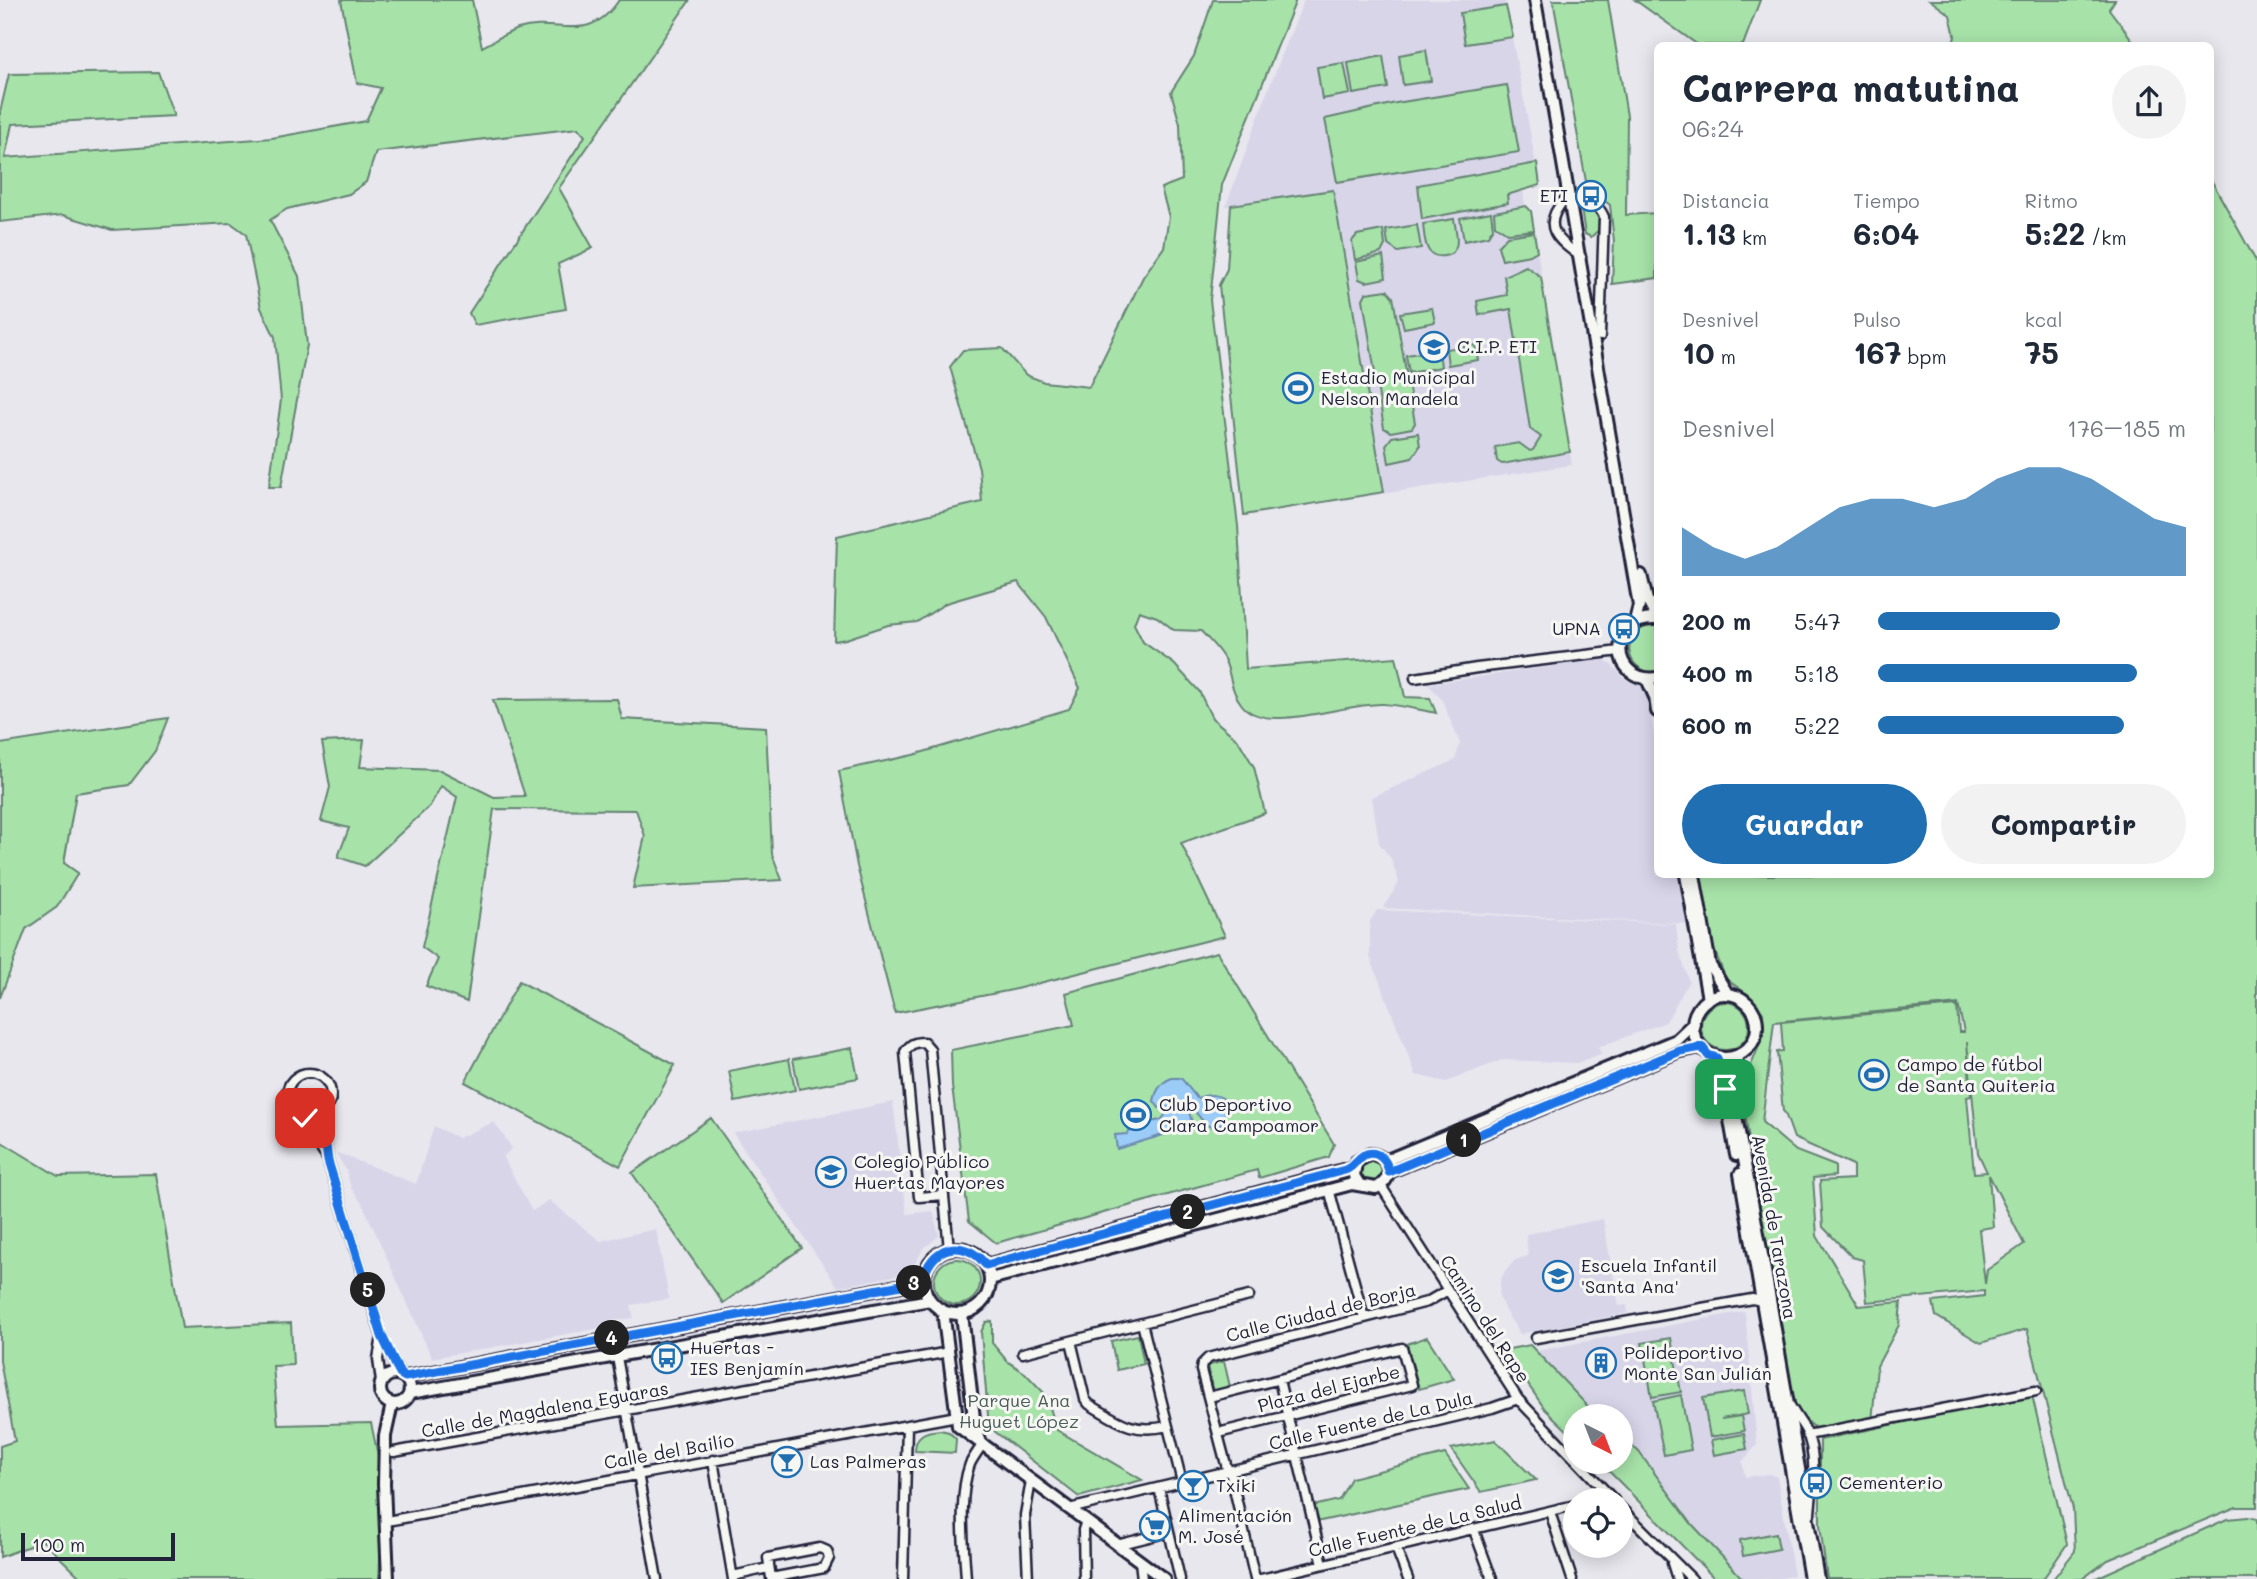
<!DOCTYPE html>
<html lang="es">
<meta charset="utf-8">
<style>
:root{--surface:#fff;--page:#f2f2f3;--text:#1f2937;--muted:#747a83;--accent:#1f6fb2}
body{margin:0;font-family:Mali,sans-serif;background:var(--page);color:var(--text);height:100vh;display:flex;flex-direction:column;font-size:26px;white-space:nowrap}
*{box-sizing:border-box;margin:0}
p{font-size:23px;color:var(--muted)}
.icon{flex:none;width:38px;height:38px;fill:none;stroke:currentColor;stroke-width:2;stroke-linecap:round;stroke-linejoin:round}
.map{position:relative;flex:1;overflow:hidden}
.sheet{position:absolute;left:1654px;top:42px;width:560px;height:836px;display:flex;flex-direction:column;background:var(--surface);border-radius:10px;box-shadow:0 4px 18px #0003}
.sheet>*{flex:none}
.needle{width:46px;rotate:138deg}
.fabs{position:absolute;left:1563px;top:1404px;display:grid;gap:14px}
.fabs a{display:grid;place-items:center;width:70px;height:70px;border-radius:50%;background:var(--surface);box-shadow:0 4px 18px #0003;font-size:35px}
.scale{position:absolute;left:21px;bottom:18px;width:154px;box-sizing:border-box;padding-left:7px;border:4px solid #22223b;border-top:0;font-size:19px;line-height:24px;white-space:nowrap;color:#22223b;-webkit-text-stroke:5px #f6f6f2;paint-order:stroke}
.pin{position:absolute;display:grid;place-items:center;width:60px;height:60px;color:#fff;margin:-30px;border-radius:14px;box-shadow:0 4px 10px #0006}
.km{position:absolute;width:35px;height:35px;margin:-18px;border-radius:50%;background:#222;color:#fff;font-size:19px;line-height:35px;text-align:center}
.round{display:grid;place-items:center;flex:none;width:74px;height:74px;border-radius:37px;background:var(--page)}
.summary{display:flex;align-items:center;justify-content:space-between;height:119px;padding:0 28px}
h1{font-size:38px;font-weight:800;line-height:52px}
.metrics{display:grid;grid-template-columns:repeat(3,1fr);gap:10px;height:119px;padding:7px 28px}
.metrics div{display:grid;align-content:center}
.metrics b{font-size:30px;font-weight:800}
.metrics small{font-size:19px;font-weight:400}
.metrics p{font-size:19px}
.chart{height:196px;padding:14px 28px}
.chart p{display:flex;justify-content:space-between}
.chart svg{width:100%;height:126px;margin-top:7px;fill:var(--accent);opacity:.7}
.cta{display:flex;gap:14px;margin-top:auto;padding:14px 28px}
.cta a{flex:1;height:80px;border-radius:42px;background:var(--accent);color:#fff;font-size:28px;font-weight:800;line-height:80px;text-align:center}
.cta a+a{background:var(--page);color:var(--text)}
ul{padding:0 28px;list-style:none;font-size:23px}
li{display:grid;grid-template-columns:112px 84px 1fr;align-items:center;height:52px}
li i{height:18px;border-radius:9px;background:var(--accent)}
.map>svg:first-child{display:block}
.built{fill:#d8d5e9}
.green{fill:#a7e3a9;stroke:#648272;stroke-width:2;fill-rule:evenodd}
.water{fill:#9bccf8;stroke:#6b88ac;stroke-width:2}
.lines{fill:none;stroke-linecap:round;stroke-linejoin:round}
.street-casing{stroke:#22223b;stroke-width:13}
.secondary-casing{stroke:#22223b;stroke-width:16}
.street{stroke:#f6f6f2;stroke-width:8}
.secondary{stroke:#f6f6f2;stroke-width:10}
.route-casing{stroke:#fff;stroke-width:14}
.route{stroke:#1a73e8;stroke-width:9}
.labels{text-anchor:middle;stroke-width:6;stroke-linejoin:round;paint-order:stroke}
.poi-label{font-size:18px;fill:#22223b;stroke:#f6f6f2;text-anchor:start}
.street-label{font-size:18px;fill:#22223b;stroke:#f6f6f2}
.park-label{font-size:18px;fill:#4a5c5c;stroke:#f6f6f2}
</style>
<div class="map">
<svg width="2257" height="1579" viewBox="0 0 2257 1579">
<rect width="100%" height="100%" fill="#e8e7ee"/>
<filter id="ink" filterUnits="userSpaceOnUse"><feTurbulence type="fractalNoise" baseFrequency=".0143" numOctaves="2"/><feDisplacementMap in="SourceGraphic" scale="14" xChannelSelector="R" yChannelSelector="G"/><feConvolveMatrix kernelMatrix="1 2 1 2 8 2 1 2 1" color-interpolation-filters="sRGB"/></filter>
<g filter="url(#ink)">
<path class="built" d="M1304 0H1505L1540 185 1523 189 1526 213 1530 218 1534 230 1572 465 1244 515 1383 492 1333 190 1226 206 1268 90Z
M1603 659 1612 665 1625 679 1646 689 1657 750V875H1681L1690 924 1383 908 1399 882 1391 859 1379 843 1372 797 1455 760 1460 743 1442 700 1428 684Z
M1377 910 1676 924 1679 951 1689 981 1666 1022 1598 1047 1602 1054 1576 1063 1502 1060 1446 1082 1416 1075 1370 957V921Z
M893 1102 907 1214 933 1211 939 1236 924 1248 909 1273 838 1287 733 1133Z
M494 1122 512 1148 503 1157 532 1211 549 1200 600 1241 656 1229 669 1299 631 1305 634 1318 612 1321V1326L432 1358 362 1203 351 1188 346 1170 335 1152 416 1184 434 1126 458 1138Z
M1603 1219 1619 1306 1627 1305 1628 1313 1520 1334 1505 1311 1499 1296 1500 1282 1505 1271 1515 1260 1528 1256 1526 1234Z
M1745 1311 1757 1445 1742 1462 1745 1477 1769 1474 1777 1477 1794 1575 1779 1579H1743L1691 1523 1639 1452 1621 1436 1620 1416H1597L1536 1351Z"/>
<path class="green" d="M341 0H472L482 47C494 41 506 33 518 29 558 17 588 46 619 0H690L559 188 593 248 558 264 566 309 475 325 469 313 585 136 578 128 376 152 366 182 349 194 287 209 270 220 299 276 307 345 281 487H269L281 400 275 337 261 308 246 234 231 223 112 230 63 215 0 222V112L9 74 158 72 174 116 12 124 5 158 272 138 366 121 381 88 357 83Z
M1213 0H1296L1222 185 1210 300 1238 526 1246 669 1396 657 1405 697 1430 698 1436 713C1419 710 1400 705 1383 704 1347 702 1266 736 1242 705 1230 690 1232 677 1225 661 1220 650 1209 640 1201 631L1174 630 1157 617 1139 611 1134 624 1143 642 1174 664 1199 691 1212 718 1238 740 1254 767 1265 813 1181 843 1225 936 1012 990 895 1013 857 866 839 771 913 755 1069 709 1080 688 1046 617 1018 582 946 603 917 622 888 625 846 639 834 641 837 536 982 502 979 468 950 367 963 350 1002 348 1026 375 1044 382 1089 387 1143 277 1164 247 1169 217 1161 188 1182 180 1180 124 1171 92 1194 56Z
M1553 0H1608L1627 116 1626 215 1657 213V278L1612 284 1614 241 1610 205 1587 187Z
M1635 0H1760L1743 45H1698Z
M1930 0H2115L2109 9 2136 45H1953L1955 36 1950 15Z
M1506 6 1513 37 1465 44 1460 13Z
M1426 50 1431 81 1403 85 1399 55Z
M1383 56 1388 88 1353 94 1348 63Z
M1344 63 1350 94 1322 99 1317 67Z
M1507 85 1519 152 1337 182 1325 119 1396 103Z
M1537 163 1540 185 1507 195 1508 203 1422 219 1418 185Z
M2210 178 2257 263V1413L2251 1434 2257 1449V1507H2236L2108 1560 2082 1579H2053L2075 1551 2073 1509 2027 1329 1981 1343 1936 1316 1933 1302 1984 1296V1291L1867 1302 1863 1260 1852 1257 1823 1227 1820 1181 1853 1179V1165L1794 1138 1785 1113 1783 1111 1777 1052 1783 1051 1781 1022 1957 1006 1959 1032H1964L1958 1004 1774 1022 1762 1122 1796 1151 1835 1166V1176L1813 1178 1817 1236 1859 1306 1901 1302 1899 1325 1877 1366 1872 1422 1815 1428 1796 1411 1767 1255 1741 1089 1764 1034 1763 1013 1747 994 1726 979 1710 939 1699 875H2210ZM1967 1042 1978 1153 1987 1172 1974 1173 1967 1097 1971 1096ZM1989 1175 2024 1244 1987 1270 1985 1284 1979 1229 1993 1227Z
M1333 190 1384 492 1244 515 1219 285 1227 269 1231 205Z
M1589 205 1600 215 1601 228 1591 237 1585 234 1581 208Z
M1526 206 1531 211 1534 230 1507 233 1495 225 1494 212Z
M1491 212 1493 228 1488 236 1464 241 1460 218Z
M1454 219C1456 232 1463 254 1444 256 1438 257 1433 256 1429 251 1424 244 1424 232 1423 224Z
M1417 225 1421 248 1398 252 1388 245 1386 230Z
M1383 230 1385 245 1381 253 1355 260 1352 241 1357 235Z
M1534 232 1537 251 1530 255 1502 260 1498 246 1507 236Z
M1383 256 1386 278 1366 282 1359 279 1356 262Z
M1526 266 1541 277 1570 452 1502 464 1497 461 1495 447 1519 443 1530 451 1533 450 1541 437 1530 429 1511 309 1479 315 1477 301 1507 295 1504 276Z
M1387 290 1393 297 1415 423 1412 428 1391 432 1384 428 1363 299 1366 293Z
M1432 308 1435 322 1404 328 1400 313Z
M1475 345 1478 360 1448 365 1446 349Z
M1439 350 1441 367 1409 373 1406 355Z
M1418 433 1420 446 1412 458 1389 463 1386 445 1392 437Z
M1647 626H1657V672C1627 674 1618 637 1647 626Z
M617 699 622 719 766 727 772 854 782 880 633 888 645 836 636 810 494 809 467 1002 426 986 438 959 422 947 457 797 441 786 430 806 365 866 338 857 349 828 321 821 330 787 322 742 364 740 360 767 440 770 494 797 525 796 493 700Z
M168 718 155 751 129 785 76 793 64 863 78 873 57 907 26 929 0 998V744Z
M1217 952 1334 1144 1329 1157 1259 1178 1257 1170 996 1243 969 1221 952 1086 951 1050 1074 1025 1066 993Z
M519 981 675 1065 620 1166 465 1082Z
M1701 1026a24 24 0 1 1 48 0a24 24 0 1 1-48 0Z
M852 1048 858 1078 799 1089 793 1059Z
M789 1059 795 1090 735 1102 729 1071Z
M711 1118 802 1248 723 1303 632 1173Z
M0 1141 58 1176 156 1174 182 1328 291 1323 293 1365 273 1366 278 1425 371 1423 384 1484 379 1579H82L43 1541 0 1557V1446L15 1441 0 1361Z
M1359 1171a12 12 0 1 1 24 0a12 12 0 1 1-24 0Z
M934 1282a23 23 0 1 1 46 0a23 23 0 1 1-46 0Z
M992 1321V1343L1007 1361 1025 1373 1046 1395 1057 1430 1142 1480 1079 1497 989 1427 981 1332 986 1322Z
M1138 1335 1144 1364 1117 1370 1111 1341Z
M1427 1337 1454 1379 1419 1389 1407 1344Z
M1671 1338 1681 1392 1652 1397 1642 1343Z
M1530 1345 1597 1416H1575V1438L1545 1409 1504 1350Z
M1224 1361 1230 1387 1213 1391 1207 1366Z
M1744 1391 1748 1414 1721 1419 1741 1416 1744 1431 1710 1437 1703 1398Z
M1681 1395 1691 1450 1664 1455 1653 1401Z
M2032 1395 2067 1544 2043 1579H1827L1820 1525V1440Z
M940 1430 949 1432 956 1439 955 1453 915 1451C915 1434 926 1431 940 1430Z
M1744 1434 1747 1449 1714 1455 1711 1440Z
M1621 1436 1639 1452 1691 1523 1743 1579H1715L1599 1461H1620Z
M1496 1440V1441L1536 1480 1481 1492 1451 1449Z
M1445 1454 1469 1489 1316 1522 1313 1506 1339 1500 1351 1478Z
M2248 1517 2257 1519V1579H2094L2227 1519Z
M1776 1533 1779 1549 1743 1556 1740 1540Z"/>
<path class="water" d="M1172 1078H1181L1197 1098C1210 1094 1217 1093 1228 1102L1222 1124 1214 1128 1206 1125 1193 1109 1188 1108 1193 1126 1117 1149 1115 1135 1127 1134 1138 1124 1161 1120 1169 1110 1165 1105 1159 1108 1154 1101C1156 1090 1161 1082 1172 1078Z"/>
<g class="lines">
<g class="street-casing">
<path id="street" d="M1581 257C1558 240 1540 227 1564 200 1581 197 1597 200 1604 217L1600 336
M1415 678 1477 668 1620 651
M287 1095a22 22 0 1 1 44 0a22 22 0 1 1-44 0Z
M297 1114 327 1158
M322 1114 328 1161 382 1337 400 1374
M1381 1186 1518 1399 1575 1459
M1329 1189 1364 1318
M944 1195 919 1197 905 1052C910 1044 914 1042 924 1042L930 1049 949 1249
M1142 1323 1182 1482
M1536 1338 1752 1299 1762 1301
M1071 1341 1085 1399 1089 1404C1119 1422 1132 1434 1168 1426
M1023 1353 1249 1296
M617 1357 657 1579
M1279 1380 1323 1564
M381 1382 378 1359 382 1337
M1209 1397 1402 1348 1412 1385 1218 1433
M1791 1407C1795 1415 1801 1422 1806 1431 1818 1457 1812 1487 1810 1514
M1807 1435 2036 1391
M394 1452 949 1352
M713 1460 733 1579
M1577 1461 1614 1500
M1230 1471 1255 1579
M1228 1472 1201 1370 1202 1364 1208 1358 1427 1302 1448 1290
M1159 1488 1180 1579
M1594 1500 1610 1496
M1620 1507 1692 1579
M1069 1509 1492 1408 1518 1399
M1550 1512 1572 1579
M387 1521 957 1416
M1474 1530 1492 1579
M1117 1545 1169 1532
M820 1548 827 1551 829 1558 824 1568 771 1578 768 1558Z
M1396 1548 1408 1579
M1140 1561 1142 1579
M1672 1563 1677 1579
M733 1576 768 1568
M903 1579 907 1425
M966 1579C964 1545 958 1496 970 1464 973 1458 978 1451 982 1445
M1028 1579 1025 1515 1031 1481
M1084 1579 1083 1530 1086 1521
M1261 1579 1575 1505"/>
</g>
<g class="secondary-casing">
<path id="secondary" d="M1535 0 1639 606 1635 622
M1641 575 1647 600 1657 618
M1657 619C1606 616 1610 684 1657 678
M1647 679 1655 697 1657 711
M1686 875 1708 999
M1694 875 1710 965 1727 993
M1693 1026a32 32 0 1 1 64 0a32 32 0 1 1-64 0Z
M1737 1056 1734 1106 1765 1271 1818 1579
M1717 1058 1724 1085 1736 1155
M1385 1161 1676 1040 1694 1023
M1389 1172 1677 1052 1701 1047
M1740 1174 1810 1579
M924 1281a33 33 0 1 1 66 0a33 33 0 1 1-66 0Z
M986 1265 1354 1167
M990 1279 1352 1184 1376 1188C1395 1179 1392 1156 1370 1154L1356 1162 1354 1176 1359 1184
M943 1311 958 1426 1164 1579
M962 1314 975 1427 982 1445
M380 1389a15 15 0 1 1 30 0a15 15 0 1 1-30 0Z
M405 1377 924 1281
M410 1393 930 1300
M388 1579 384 1484 385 1436 392 1404"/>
</g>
<use href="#street" class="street"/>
<use href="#secondary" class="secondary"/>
</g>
</g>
<g class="lines" filter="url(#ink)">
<g class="route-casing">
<path id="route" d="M305 1118 322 1114 328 1161 382 1336 400 1374 405 1377 923 1281C930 1246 963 1236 986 1265L1345 1170C1354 1167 1355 1160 1364 1155 1377 1149 1387 1160 1389 1172L1680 1051 1702 1047 1708 1055 1717 1058 1725 1089"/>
</g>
<use href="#route" class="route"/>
</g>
<defs>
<g id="bus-ring" transform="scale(1.575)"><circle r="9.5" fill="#f6f6f2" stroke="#1f6fb2" stroke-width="1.5"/><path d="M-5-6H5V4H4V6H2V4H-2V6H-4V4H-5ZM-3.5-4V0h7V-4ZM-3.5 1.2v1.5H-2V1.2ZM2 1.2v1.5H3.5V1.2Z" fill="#1f6fb2"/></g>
<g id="school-ring" transform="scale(1.575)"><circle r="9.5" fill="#f6f6f2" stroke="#1f6fb2" stroke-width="1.5"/><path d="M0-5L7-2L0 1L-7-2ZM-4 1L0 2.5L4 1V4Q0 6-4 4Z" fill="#1f6fb2"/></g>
<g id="stadium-ring" transform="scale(1.575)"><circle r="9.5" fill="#f6f6f2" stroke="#1f6fb2" stroke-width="1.5"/><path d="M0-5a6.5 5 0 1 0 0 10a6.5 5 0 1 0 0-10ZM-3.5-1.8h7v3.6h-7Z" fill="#1f6fb2"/></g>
<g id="building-ring" transform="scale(1.575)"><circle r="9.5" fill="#f6f6f2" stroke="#1f6fb2" stroke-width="1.5"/><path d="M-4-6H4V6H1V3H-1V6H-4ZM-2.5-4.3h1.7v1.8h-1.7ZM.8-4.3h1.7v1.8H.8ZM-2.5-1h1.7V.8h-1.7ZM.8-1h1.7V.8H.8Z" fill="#1f6fb2"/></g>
<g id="bar-ring" transform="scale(1.575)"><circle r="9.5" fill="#f6f6f2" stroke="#1f6fb2" stroke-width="1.5"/><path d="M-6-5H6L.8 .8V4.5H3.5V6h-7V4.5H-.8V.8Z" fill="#1f6fb2"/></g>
<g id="supermarket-ring" transform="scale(1.575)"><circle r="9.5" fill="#f6f6f2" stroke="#1f6fb2" stroke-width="1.5"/><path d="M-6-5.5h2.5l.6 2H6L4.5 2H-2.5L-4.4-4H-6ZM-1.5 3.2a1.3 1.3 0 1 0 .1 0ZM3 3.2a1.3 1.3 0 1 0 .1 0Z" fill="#1f6fb2"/></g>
</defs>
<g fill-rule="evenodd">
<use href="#bus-ring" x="1591" y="196"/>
<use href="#school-ring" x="1434" y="347"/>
<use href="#stadium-ring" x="1298" y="388"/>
<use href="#bus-ring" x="1624" y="629"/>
<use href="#stadium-ring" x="1874" y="1075"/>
<use href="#stadium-ring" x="1136" y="1115"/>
<use href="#school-ring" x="831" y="1172"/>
<use href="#school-ring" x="1558" y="1276"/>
<use href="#bus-ring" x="667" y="1358"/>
<use href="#building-ring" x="1601" y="1363"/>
<use href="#bar-ring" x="787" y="1462"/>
<use href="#bus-ring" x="1816" y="1483"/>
<use href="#bar-ring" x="1193" y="1486"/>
<use href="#supermarket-ring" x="1155" y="1526"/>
</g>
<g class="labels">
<g class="poi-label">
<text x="1568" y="202" text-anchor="end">ETI</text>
<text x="1457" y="353">C.I.P. ETI</text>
<text x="1321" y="384">Estadio Municipal<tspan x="1321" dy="21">Nelson Mandela</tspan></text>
<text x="1601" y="635" text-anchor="end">UPNA</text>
<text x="1897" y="1071">Campo de fútbol<tspan x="1897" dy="21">de Santa Quiteria</tspan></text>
<text x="1159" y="1111">Club Deportivo<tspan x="1159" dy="21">Clara Campoamor</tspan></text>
<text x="854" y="1168">Colegio Público<tspan x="854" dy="21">Huertas Mayores</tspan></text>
<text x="1581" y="1272">Escuela Infantil<tspan x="1581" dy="21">'Santa Ana'</tspan></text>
<text x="690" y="1354">Huertas -<tspan x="690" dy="21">IES Benjamín</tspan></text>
<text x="1624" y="1359">Polideportivo<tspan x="1624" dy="21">Monte San Julián</tspan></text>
<text x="810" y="1468">Las Palmeras</text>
<text x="1839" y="1489">Cementerio</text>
<text x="1216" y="1492">Txiki</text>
<text x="1178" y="1522">Alimentación<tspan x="1178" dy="21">M. José</tspan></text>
</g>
<g class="street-label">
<text transform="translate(1774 1227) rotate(80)" y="6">Avenida de Tarazona</text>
<text transform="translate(1321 1313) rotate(-14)" y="6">Calle Ciudad de Borja</text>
<text transform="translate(1485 1319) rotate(57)" y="6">Camino del Rape</text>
<text transform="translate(1329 1389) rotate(-14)" y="6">Plaza del Ejarbe</text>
<text transform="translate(545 1410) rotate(-10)" y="6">Calle de Magdalena Eguaras</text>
<text transform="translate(1371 1421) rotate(-13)" y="6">Calle Fuente de La Dula</text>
<text transform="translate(669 1452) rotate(-10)" y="6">Calle del Bailío</text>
<text transform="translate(1415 1527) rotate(-13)" y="6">Calle Fuente de La Salud</text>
</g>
<g class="park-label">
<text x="1019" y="1407">Parque Ana<tspan x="1019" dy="21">Huguet López</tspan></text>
</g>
</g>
</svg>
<div class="fabs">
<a><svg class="needle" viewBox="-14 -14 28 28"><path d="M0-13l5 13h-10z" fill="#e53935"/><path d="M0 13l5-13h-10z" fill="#747a83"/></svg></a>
<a><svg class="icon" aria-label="locate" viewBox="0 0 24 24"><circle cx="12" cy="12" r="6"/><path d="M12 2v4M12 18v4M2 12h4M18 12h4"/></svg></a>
</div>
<div class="scale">100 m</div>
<div class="pin" style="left:1725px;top:1089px;background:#1e9e55"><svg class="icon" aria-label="arrive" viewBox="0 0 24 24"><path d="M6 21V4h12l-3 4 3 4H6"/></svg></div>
<div class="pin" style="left:305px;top:1118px;background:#d93025"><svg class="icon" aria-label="check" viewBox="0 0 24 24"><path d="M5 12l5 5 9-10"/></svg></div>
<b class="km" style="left:1464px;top:1140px">1</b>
<b class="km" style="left:1188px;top:1212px">2</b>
<b class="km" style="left:914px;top:1283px">3</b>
<b class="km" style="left:612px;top:1338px">4</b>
<b class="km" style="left:368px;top:1290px">5</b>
<section class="sheet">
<div class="summary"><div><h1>Carrera matutina</h1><p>06:24</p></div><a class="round"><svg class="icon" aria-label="share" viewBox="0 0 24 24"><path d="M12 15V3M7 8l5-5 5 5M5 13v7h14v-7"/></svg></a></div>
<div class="metrics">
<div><p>Distancia</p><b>1.13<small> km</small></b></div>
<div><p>Tiempo</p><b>6:04</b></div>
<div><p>Ritmo</p><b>5:22<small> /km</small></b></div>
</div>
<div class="metrics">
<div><p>Desnivel</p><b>10<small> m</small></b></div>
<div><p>Pulso</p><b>167<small> bpm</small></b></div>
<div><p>kcal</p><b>75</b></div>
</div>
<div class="chart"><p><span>Desnivel</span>176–185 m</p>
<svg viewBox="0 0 160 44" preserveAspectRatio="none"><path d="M0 44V27L10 34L20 38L30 34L40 27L50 20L60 17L70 17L80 20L90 17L100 10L110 6L120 6L130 10L140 17L150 24L160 27V44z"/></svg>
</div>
<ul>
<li><b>200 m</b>5:47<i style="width:59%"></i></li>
<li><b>400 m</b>5:18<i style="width:84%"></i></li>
<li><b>600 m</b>5:22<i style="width:80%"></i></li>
</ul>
<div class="cta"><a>Guardar</a><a>Compartir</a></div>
</section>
</div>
